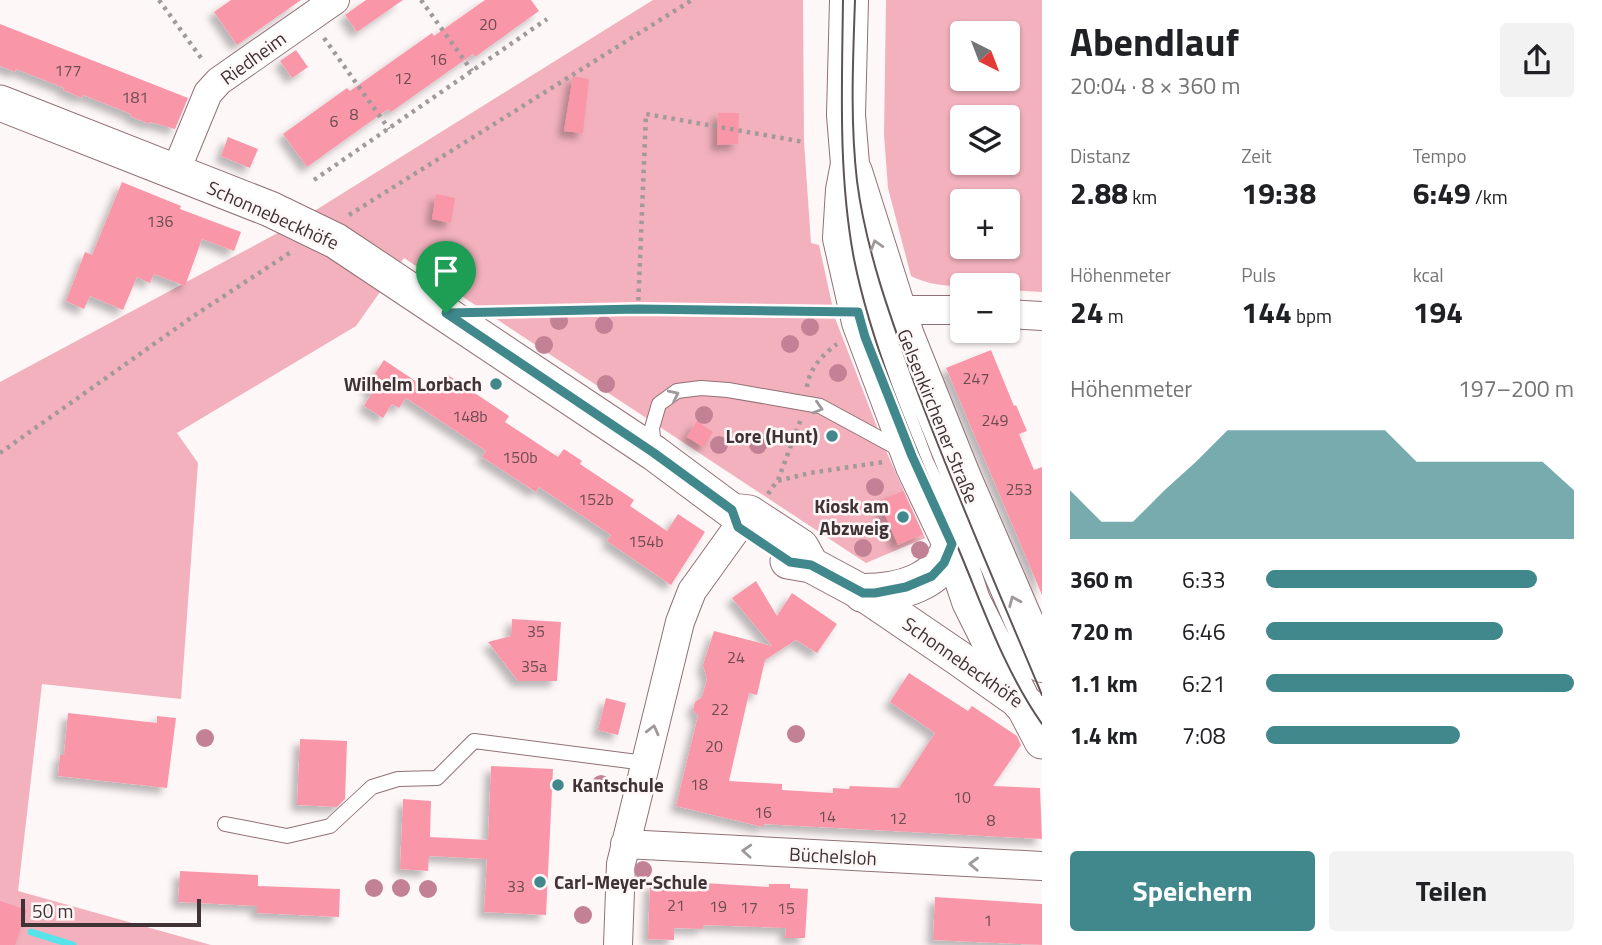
<!DOCTYPE html>
<html lang="de">
<meta charset="utf-8">
<style>
:root{--surface:#fff;--page:#f2f2f2;--text:#202124;--muted:#757577;--accent:#40888c}
body{margin:0;font-family:"Titillium Web",sans-serif;background:var(--page);color:var(--text);height:100vh;display:flex;flex-direction:column;font-size:26px;white-space:nowrap}
*{box-sizing:border-box;margin:0}
p{font-size:23px;color:var(--muted)}
.icon{flex:none;width:38px;height:38px;fill:none;stroke:currentColor;stroke-width:2;stroke-linecap:round;stroke-linejoin:round}
.map{position:relative;flex:1;overflow:hidden}
.panel{display:flex;flex-direction:column;background:var(--surface);width:560px}
.panel>*{flex:none}
.needle{width:46px;rotate:138deg}
.buttons{position:absolute;left:950px;top:21px;display:grid;gap:14px}
.buttons a{display:grid;place-items:center;width:70px;height:70px;border-radius:7px;background:var(--surface);box-shadow:0 2px 5px #0004;font-size:35px}
.scale{position:absolute;left:21px;bottom:18px;width:180px;box-sizing:border-box;padding-left:7px;border:4px solid #403335;border-top:0;font-size:19px;line-height:24px;white-space:nowrap;color:#403335;-webkit-text-stroke:5px #fef7f8;paint-order:stroke}
.pin{position:absolute;display:grid;place-items:center;width:60px;height:60px;color:#fff;margin:-72px -30px;border-radius:50% 50% 50% 0;rotate:-45deg;box-shadow:0 0 7px #0007}
.pin .icon{rotate:45deg}
.round{display:grid;place-items:center;flex:none;width:74px;height:74px;border-radius:7px;background:var(--page)}
.summary{display:flex;align-items:center;justify-content:space-between;height:119px;padding:0 28px}
h1{font-size:38px;font-weight:700;line-height:52px}
.stats{display:grid;grid-template-columns:repeat(3,1fr);gap:10px;height:119px;padding:7px 28px}
.stats div{display:grid;align-content:center}
.stats b{font-size:30px;font-weight:700}
.stats small{font-size:19px;font-weight:400}
.stats p{font-size:19px}
.chart{height:196px;padding:14px 28px}
.chart p{display:flex;justify-content:space-between}
.chart svg{width:100%;height:126px;margin-top:7px;fill:var(--accent);opacity:.7}
.primary-button{display:flex;gap:14px;margin-top:auto;padding:14px 28px}
.primary-button a{flex:1;height:80px;border-radius:7px;background:var(--accent);color:#fff;font-size:28px;font-weight:700;line-height:80px;text-align:center}
.primary-button a+a{background:var(--page);color:var(--text)}
ul{padding:0 28px;list-style:none;font-size:23px}
li{display:grid;grid-template-columns:112px 84px 1fr;align-items:center;height:52px}
li i{height:18px;border-radius:9px;background:var(--accent)}
main{display:flex;flex:1;min-height:0}
.map>svg:first-child{display:block}
.green{fill:#f2b1bc;fill-rule:evenodd}
.lines{fill:none;stroke-linecap:round;stroke-linejoin:round}
.stream{stroke:#57e3ea;stroke-width:7}
.building{fill:#f997a9;filter:url(#shadow)}
.service-casing{stroke:#907175;stroke-width:16}
.minor-casing{stroke:#907175;stroke-width:30}
.tertiary-casing{stroke:#907175;stroke-width:37}
.secondary-casing{stroke:#907175;stroke-width:40}
.path{stroke:#a3999a;stroke-width:4.5;stroke-dasharray:3.5 5;stroke-linecap:butt}
.service{stroke:#fff;stroke-width:14}
.minor{stroke:#fff;stroke-width:28}
.tertiary{stroke:#fff;stroke-width:35}
.secondary{stroke:#fff;stroke-width:38}
.tram{stroke:#5f5355;stroke-width:2}
.tree{fill:#c38195}
.oneway{stroke:#a0999a}
.route-casing{stroke:#fff;stroke-width:14}
.route{stroke:#40888c;stroke-width:9}
.poi-dot{fill:#40888c;stroke:#fef7f8;stroke-width:2.5}
.labels{text-anchor:middle;stroke-width:5;stroke-linejoin:round;paint-order:stroke}
.number-label{font-size:16px;fill:#6e4c52}
.street-label{font-size:19px;fill:#403335;stroke:#fef7f8}
.poi-label{font-size:19px;font-weight:bold;fill:#403335;stroke:#fef7f8;text-anchor:end}
</style>
<main>
<div class="map">
<svg width="1042" height="945" viewBox="0 0 1042 945">
<defs>
<filter id="shadow"><feDropShadow dx="-6" dy="6" stdDeviation="3.5" flood-color="#0004"/></filter>
</defs>
<rect width="100%" height="100%" fill="#fef7f8"/>
<path class="green" d="M653 0H803L804 142 811 243 819 245 835 318 887 453 925 538 866 563 404 258 356 326 177 433 198 463 181 699 42 684 18 891 211 945H0V382L287 228Z
M886 0H1042V292L1008 290V285C976 285 940 291 911 276L888 188 884 135ZM1008 33V79H962V33ZM1008 117V163H962V117ZM962 201H1008V247H962Z"/>
<g class="lines">
<path class="stream" d="M31 932 73 945"/>
</g>
<path class="building" d="M231 0H301L237 45 214 12Z
M366 0H403L357 32 345 15Z
M485 0H531L539 11 475 57 473 54 391 112 388 109 307 167 283 134 347 88 350 91 432 33 434 36Z
M0 24 188 98 175 129 150 122 149 124 130 116 131 114 83 95 82 98 63 90 64 88 16 69 15 72 0 66Z
M296 50 308 67 292 78 280 61Z
M573 76 589 79 583 133 564 131Z
M718 113H739L738 144 717 145Z
M228 137 258 149 250 168 221 156Z
M122 182 181 206 180 209 241 232 234 251 202 239 185 286 154 274 150 283 137 277 123 310 90 296 84 309 66 301 85 252 92 255Z
M436 194 455 198 451 223 432 219Z
M991 350 1014 406 1016 405 1027 431 1019 434 1034 470 1042 467V595L946 368Z
M384 360 435 394 448 375 509 416 505 422 558 457 564 449 582 461 580 464 634 500 630 506 667 531 678 514 705 532 671 585 607 541 611 535 539 487 536 492 482 457 486 451 406 398 399 408 392 404 383 418 364 406 373 391 366 387Z
M697 421 713 432 703 447 687 437Z
M903 491 923 534 898 545 879 501Z
M756 581 777 616 792 593 837 624 817 653 796 640 765 660 757 695 749 693 729 781 782 784V790L833 793V788L849 789 850 786 899 788 935 733 890 702 909 673 968 711 972 706 1017 736 1021 745 993 786 1040 788 1042 839 763 824V827L676 806 698 716 693 710 695 702 702 697 707 679 703 665 714 631 772 646 732 598Z
M512 619 561 622 557 681H518L488 642 511 636Z
M606 698 626 703 618 735 598 730Z
M68 713 157 723V716L176 718 167 788 58 776 60 755H64Z
M300 739 347 741 345 799 337 807 297 805Z
M491 766 553 769 546 915 484 912 487 859 429 856 428 871 400 869 403 799 431 801 430 837 488 840Z
M180 871 258 875V886L340 889 339 917 257 913V906L178 902Z
M672 881 769 887V884H790V888L808 889 805 938H785L786 928 703 925V929L674 928V940L648 939 650 883 672 884Z
M935 897 1042 904V945L933 940Z
M0 901 27 910 15 945H0Z"/>
<g class="lines">
<g class="service-casing">
<path id="service" d="M654 448 652 428 659 404 677 391 701 388 728 390 820 406 901 450
M225 824 287 836 330 826 372 787 398 779 437 778 474 741 645 763"/>
</g>
<g class="minor-casing">
<path id="minor" d="M175 173 208 93 219 81 335 0
M878 310H962
M1008 314 1042 316
M625 844 1042 866
M618 945 621 864 680 622 692 591 738 527"/>
</g>
<g class="tertiary-casing">
<path id="tertiary" d="M0 103 270 209 336 241 654 453 732 511 749 513 801 547 811 565
M788 561 811 565 863 593 957 657 1022 703 1042 741"/>
</g>
<g class="secondary-casing">
<path id="secondary" d="M849 0 846 115 850 164 845 190 842 238 861 322 915 466 952 544 971 601 1022 703 1042 718
M853 172 905 336 962 478 1042 663
M863 593C899 593 941 583 952 544"/>
</g>
<path class="path" d="M159 0 204 62
M421 0 472 71
M324 38 389 129
M314 180 547 19
M349 215 692 0
M638 309 646 114 804 142
M496 312 638 309 830 312
M807 387C809 369 823 354 837 344
M0 453 195 315 291 252
M778 480 801 419
M768 494 777 481 810 473 884 462"/>
<use href="#service" class="service"/>
<use href="#minor" class="minor"/>
<use href="#tertiary" class="tertiary"/>
<use href="#secondary" class="secondary"/>
<path class="tram" d="M843 0C842 86 838 174 854 259 873 354 918 453 956 543 982 604 1003 668 1042 724
M855 0C853 60 850 120 857 181 866 251 891 319 915 385 954 490 999 592 1042 695"/>
</g>
<g class="tree">
<circle cx="559" cy="321" r="9"/>
<circle cx="604" cy="325" r="9"/>
<circle cx="810" cy="327" r="9"/>
<circle cx="790" cy="344" r="9"/>
<circle cx="544" cy="345" r="9"/>
<circle cx="838" cy="373" r="9"/>
<circle cx="606" cy="384" r="9"/>
<circle cx="704" cy="415" r="9"/>
<circle cx="719" cy="445" r="9"/>
<circle cx="758" cy="445" r="9"/>
<circle cx="875" cy="487" r="9"/>
<circle cx="881" cy="527" r="9"/>
<circle cx="863" cy="548" r="9"/>
<circle cx="920" cy="550" r="9"/>
<circle cx="796" cy="734" r="9"/>
<circle cx="205" cy="738" r="9"/>
<circle cx="601" cy="784" r="9"/>
<circle cx="643" cy="870" r="9"/>
<circle cx="374" cy="888" r="9"/>
<circle cx="401" cy="888" r="9"/>
<circle cx="428" cy="889" r="9"/>
<circle cx="583" cy="915" r="9"/>
</g>
<defs><path id="oneway-chevron" d="M-2-3.5L2.5 0L-2 3.5" fill="none" stroke-width="1.6" stroke-linecap="round" stroke-linejoin="round" transform="scale(1.75)"/></defs>
<g class="oneway">
<use href="#oneway-chevron" transform="translate(876 245) rotate(-107)"/>
<use href="#oneway-chevron" transform="translate(674 395) rotate(-26)"/>
<use href="#oneway-chevron" transform="translate(818 408) rotate(17)"/>
<use href="#oneway-chevron" transform="translate(1014 601) rotate(-113)"/>
<use href="#oneway-chevron" transform="translate(653 730) rotate(-76)"/>
<use href="#oneway-chevron" transform="translate(747 851) rotate(-177)"/>
<use href="#oneway-chevron" transform="translate(974 864) rotate(-178)"/>
</g>
<g class="lines">
<g class="route-casing">
<path id="route" d="M638 309 858 312 865 337 912 456 952 544 944 563 932 576 906 587 875 593H863L811 565 790 562 738 527 732 510 654 453 446 313Z"/>
</g>
<use href="#route" class="route"/>
</g>
<g class="poi-dot">
<circle cx="496" cy="384" r="7"/>
<circle cx="832" cy="436" r="7"/>
<circle cx="903" cy="517" r="7"/>
<circle cx="558" cy="785" r="7"/>
<circle cx="540" cy="882" r="7"/>
</g>
<g class="labels">
<g class="number-label">
<text x="488" y="30">20</text>
<text x="438" y="65">16</text>
<text x="68" y="76">177</text>
<text x="403" y="84">12</text>
<text x="135" y="103">181</text>
<text x="354" y="120">8</text>
<text x="334" y="127">6</text>
<text x="160" y="227">136</text>
<text x="976" y="384">247</text>
<text x="470" y="422">148b</text>
<text x="995" y="426">249</text>
<text x="520" y="463">150b</text>
<text x="1019" y="495">253</text>
<text x="596" y="505">152b</text>
<text x="646" y="547">154b</text>
<text x="536" y="637">35</text>
<text x="736" y="663">24</text>
<text x="534" y="672">35a</text>
<text x="720" y="715">22</text>
<text x="714" y="752">20</text>
<text x="699" y="790">18</text>
<text x="962" y="803">10</text>
<text x="763" y="818">16</text>
<text x="827" y="822">14</text>
<text x="898" y="824">12</text>
<text x="991" y="826">8</text>
<text x="516" y="892">33</text>
<text x="676" y="911">21</text>
<text x="718" y="912">19</text>
<text x="749" y="913">17</text>
<text x="786" y="914">15</text>
<text x="988" y="926">1</text>
</g>
<g class="street-label">
<text transform="translate(253 58) rotate(-36)" y="7">Riedheim</text>
<text transform="translate(273 215) rotate(24)" y="7">Schonnebeckhöfe</text>
<text transform="translate(938 416) rotate(68)" y="7">Gelsenkirchener Straße</text>
<text transform="translate(963 662) rotate(35)" y="7">Schonnebeckhöfe</text>
<text transform="translate(833 856) rotate(3)" y="7">Büchelsloh</text>
</g>
<g class="poi-label">
<text x="482" y="391">Wilhelm Lorbach</text>
<text x="818" y="443">Lore (Hunt)</text>
<text x="889" y="513">Kiosk am<tspan x="889" dy="22">Abzweig</tspan></text>
<text x="572" y="792" text-anchor="start">Kantschule</text>
<text x="554" y="889" text-anchor="start">Carl-Meyer-Schule</text>
</g>
</g>
</svg>
<div class="buttons">
<a><svg class="needle" viewBox="-14 -14 28 28"><path d="M0-13l5 13h-10z" fill="#e53935"/><path d="M0 13l5-13h-10z" fill="#757577"/></svg></a>
<a><svg class="icon" aria-label="layers" viewBox="0 0 24 24"><path d="M12 4l9 5-9 5-9-5zM3 14l9 5 9-5"/></svg></a>
<a>+</a>
<a>−</a>
</div>
<div class="scale">50 m</div>
<div class="pin" style="left:446px;top:313px;background:#1e9e55"><svg class="icon" aria-label="arrive" viewBox="0 0 24 24"><path d="M6 21V4h12l-3 4 3 4H6"/></svg></div>
</div>
<section class="panel">
<div class="summary"><div><h1>Abendlauf</h1><p>20:04 · 8 × 360 m</p></div><a class="round"><svg class="icon" aria-label="share" viewBox="0 0 24 24"><path d="M12 15V3M7 8l5-5 5 5M5 13v7h14v-7"/></svg></a></div>
<div class="stats">
<div><p>Distanz</p><b>2.88<small> km</small></b></div>
<div><p>Zeit</p><b>19:38</b></div>
<div><p>Tempo</p><b>6:49<small> /km</small></b></div>
</div>
<div class="stats">
<div><p>Höhenmeter</p><b>24<small> m</small></b></div>
<div><p>Puls</p><b>144<small> bpm</small></b></div>
<div><p>kcal</p><b>194</b></div>
</div>
<div class="chart"><p><span>Höhenmeter</span>197–200 m</p>
<svg viewBox="0 0 160 44" preserveAspectRatio="none"><path d="M0 44V27L10 38L20 38L30 27L40 17L50 6L60 6L70 6L80 6L90 6L100 6L110 17L120 17L130 17L140 17L150 17L160 27V44z"/></svg>
</div>
<ul>
<li><b>360 m</b>6:33<i style="width:88%"></i></li>
<li><b>720 m</b>6:46<i style="width:77%"></i></li>
<li><b>1.1 km</b>6:21<i style="width:100%"></i></li>
<li><b>1.4 km</b>7:08<i style="width:63%"></i></li>
</ul>
<div class="primary-button"><a>Speichern</a><a>Teilen</a></div>
</section>
</main>
